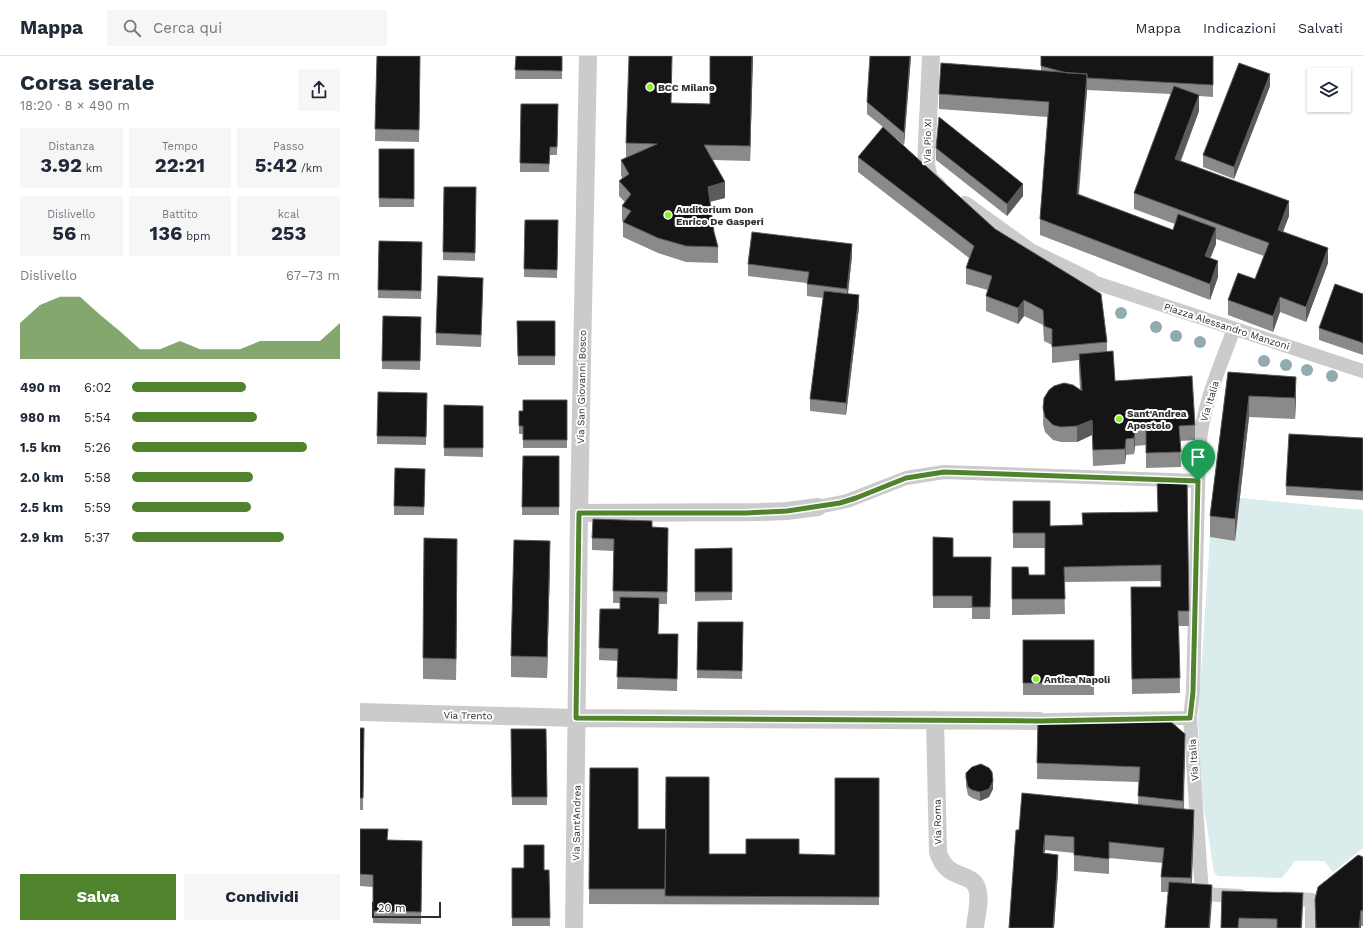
<!DOCTYPE html>
<html lang="it">
<meta charset="utf-8">
<style>
:root{--surface:#fff;--page:#f6f6f7;--text:#1f2937;--muted:#747a83;--line:#e0e1e3;--accent:#50832e}
body{margin:0;font-family:"Work Sans",sans-serif;background:var(--page);color:var(--text);height:100vh;display:flex;flex-direction:column;font-size:15px;white-space:nowrap}
*{box-sizing:border-box;margin:0}
p{font-size:13px;color:var(--muted)}
.icon{flex:none;width:22px;height:22px;fill:none;stroke:currentColor;stroke-width:2;stroke-linecap:round;stroke-linejoin:round}
.map{position:relative;flex:1;overflow:hidden}
.details{display:flex;flex-direction:column;background:var(--surface);width:360px}
.details>*{flex:none}
.buttons{position:absolute;left:947px;top:12px;display:grid;gap:8px}
.buttons a{display:grid;place-items:center;width:44px;height:44px;border-radius:0px;background:var(--surface);box-shadow:0 1px 3px #0004;font-size:20px}
.scale{position:absolute;left:12px;bottom:10px;width:69px;box-sizing:border-box;padding-left:4px;border:2px solid #2e2e2e;border-top:0;font-size:11px;line-height:14px;white-space:nowrap;color:#2e2e2e;-webkit-text-stroke:3px #fff;paint-order:stroke}
.pin{position:absolute;display:grid;place-items:center;width:34px;height:34px;color:#fff;margin:-41px -17px;border-radius:50% 50% 50% 0;rotate:-45deg;box-shadow:0 0 4px #0007}
.pin .icon{rotate:45deg}
.round{display:grid;place-items:center;flex:none;width:42px;height:42px;border-radius:0px;background:var(--page)}
.headline{display:flex;align-items:center;justify-content:space-between;height:68px;padding:0 20px}
h1{font-size:22px;font-weight:700;line-height:30px}
.stats{display:grid;grid-template-columns:repeat(3,1fr);gap:6px;height:68px;padding:4px 20px}
.stats div{display:grid;align-content:center;border-radius:0px;background:var(--page);text-align:center}
.stats b{font-size:20px;font-weight:700}
.stats small{font-size:11px;font-weight:400}
.stats p{font-size:11px}
.chart{height:112px;padding:8px 20px}
.chart p{display:flex;justify-content:space-between}
.chart svg{width:100%;height:72px;margin-top:4px;fill:var(--accent);opacity:.7}
.action{display:flex;gap:8px;margin-top:auto;padding:8px 20px}
.action a{flex:1;height:46px;border-radius:0px;background:var(--accent);color:#fff;font-size:16px;font-weight:700;line-height:46px;text-align:center}
.action a+a{background:var(--page);color:var(--text)}
ul{padding:0 20px;list-style:none;font-size:13px}
li{display:grid;grid-template-columns:64px 48px 1fr;align-items:center;height:30px}
li i{height:10px;border-radius:5px;background:var(--accent)}
header{display:flex;align-items:center;gap:24px;box-sizing:border-box;height:56px;padding:0 20px;background:var(--surface);border-bottom:1px solid var(--line)}
header strong{font-size:19px}
nav{display:flex;gap:22px;margin-inline-start:auto;font-size:14px}
.search{width:280px;height:36px;background:var(--page);display:flex;align-items:center;gap:10px;box-sizing:border-box;padding:0 14px;border-radius:0px;color:var(--muted);font-size:15px}
main{display:flex;flex:1;min-height:0}
.map>svg:first-child{display:block}
.green{fill:#daecec}
.lines{fill:none;stroke-linecap:round;stroke-linejoin:round}
.pedestrian{stroke:#cbcbcb;stroke-width:14}
.minor{stroke:#cbcbcb;stroke-width:18}
.tree{fill:#92abaf}
.wall{fill:#8a8a8a;fill-rule:evenodd}
.shaded-wall{fill:#5b5b5b}
.building{fill:#151515;stroke:#5b5b5b}
.route-casing{stroke:#fff;stroke-width:8}
.route{stroke:#50832e;stroke-width:5}
.poi-dot{fill:#8bf124;stroke:#fff;stroke-width:1.5}
.labels{text-anchor:middle;stroke-width:4;stroke-linejoin:round;paint-order:stroke}
.poi-label{font-size:10px;font-weight:bold;fill:#2e2e2e;stroke:#fff;text-anchor:start}
.street-label{font-size:10px;fill:#2e2e2e;stroke:#fff}
</style>
<header>
<strong>Mappa</strong>
<div class="search"><svg class="icon" aria-label="search" viewBox="0 0 24 24"><circle cx="10" cy="10" r="6"/><path d="M15 15l6 6"/></svg>Cerca qui</div>
<nav><a>Mappa</a><a>Indicazioni</a><a>Salvati</a></nav>
</header>
<main>
<section class="details">
<div class="headline"><div><h1>Corsa serale</h1><p>18:20 · 8 × 490 m</p></div><a class="round"><svg class="icon" aria-label="share" viewBox="0 0 24 24"><path d="M12 15V3M7 8l5-5 5 5M5 13v7h14v-7"/></svg></a></div>
<div class="stats">
<div><p>Distanza</p><b>3.92<small> km</small></b></div>
<div><p>Tempo</p><b>22:21</b></div>
<div><p>Passo</p><b>5:42<small> /km</small></b></div>
</div>
<div class="stats">
<div><p>Dislivello</p><b>56<small> m</small></b></div>
<div><p>Battito</p><b>136<small> bpm</small></b></div>
<div><p>kcal</p><b>253</b></div>
</div>
<div class="chart"><p><span>Dislivello</span>67–73 m</p>
<svg viewBox="0 0 160 44" preserveAspectRatio="none"><path d="M0 44V22L10 11L20 6L30 6L40 17L50 27L60 38L70 38L80 33L90 38L100 38L110 38L120 33L130 33L140 33L150 33L160 22V44z"/></svg>
</div>
<ul>
<li><b>490 m</b>6:02<i style="width:55%"></i></li>
<li><b>980 m</b>5:54<i style="width:60%"></i></li>
<li><b>1.5 km</b>5:26<i style="width:84%"></i></li>
<li><b>2.0 km</b>5:58<i style="width:58%"></i></li>
<li><b>2.5 km</b>5:59<i style="width:57%"></i></li>
<li><b>2.9 km</b>5:37<i style="width:73%"></i></li>
</ul>
<div class="action"><a>Salva</a><a>Condividi</a></div>
</section>
<div class="map">
<svg width="1003" height="872" viewBox="0 0 1003 872">
<rect width="100%" height="100%" fill="#fff"/>
<path class="green" d="M880 442 1003 454V792L973 816 964 805H935L922 822 858 820 854 816 841 733 838 662 850 481 875 485Z"/>
<g class="lines">
<path class="pedestrian" d="M730 225 1003 315
M874 273C859 313 841 353 839 396L833 636 830 662 842 838 881 840
M458 451 487 445 546 422 584 416 838 425
M688 664 830 662
M924 842 952 844
M952 844V872"/>
<path class="minor" d="M571 0 566 109 569 122 577 130
M605 149 670 196 730 225
M219 457 400 456 427 455 458 451
M0 656 216 662 680 665
M575 664 578 796C587 826 610 814 617 832 621 844 616 860 615 872
M214 872 219 457 228 0"/>
</g>
<g class="tree">
<circle cx="761" cy="257" r="6"/>
<circle cx="796" cy="271" r="6"/>
<circle cx="816" cy="280" r="6"/>
<circle cx="840" cy="286" r="6"/>
<circle cx="904" cy="305" r="6"/>
<circle cx="926" cy="309" r="6"/>
<circle cx="947" cy="314" r="6"/>
<circle cx="972" cy="320" r="6"/>
</g>
<path class="wall" d="M17 0H60L59 86 15 85Z
M156 0H202V23H155Z
M350 0H393L390 105 353 104 365 142 350 146 354 176 358 191V207L326 206 298 197 263 181V166L262 165V150L265 146 259 140V125L262 122 261 119V104L266 101V87L311 47 350 48Z
M551 0 544 89 532 79 747 286V296L755 325 835 369V384L820 385 821 411 786 412V389L775 390 774 398 766 399 765 408 733 410 732 379 717 386H701L693 384 685 376 683 368 684 342 720 334 719 314V304L692 307V289L684 285 683 269 664 260 658 268 626 255V240L628 234 606 228V212L609 202 498 116V101L523 71 507 58V46Z
M681 0H853V41L839 40V55L821 105 929 160 923 175 968 207 946 266 920 256 913 276 868 259V244L895 223 904 200 856 183V188L850 202 858 221 850 244 680 179V163L688 61 579 53V38L681 15ZM727 34 811 38 774 137V153L815 168 813 174 719 138Z
M910 30 874 123 843 111V99Z
M161 48H198L197 99H190L189 116H160Z
M576 92 663 140 647 160 576 104Z
M19 93H54V151H19Z
M84 131H116L115 205 83 204Z
M165 164H198L197 222 164 221Z
M19 185 62 186 61 243 18 242Z
M492 200 488 238 499 251 486 359 450 355V343L463 242 447 240V227L388 220V208Z
M123 234 121 291 76 289V277Z
M1003 238V299L959 284V272Z
M23 260 61 261 60 314 22 313Z
M157 265H195V309H158Z
M868 316 936 342 935 363 889 361 875 485 850 481V460Z
M207 344V392H163V378H159V355H163Z
M67 346 66 389 17 388V380Z
M84 349 123 350V401L84 400Z
M1003 382V444L926 439V430Z
M163 400H199V459H162Z
M65 413 64 459H34V450Z
M827 421 829 570H819L820 637 772 638 771 531H801V525L704 526 705 558 652 559V511L669 519H685V492H653V445L690 470 722 469 798 456Z
M292 471 308 472 307 548H299L298 578H318L317 635 257 633 258 605 239 604 240 553H260V547H253L254 495 232 494V482Z
M573 481 593 501H631L630 563H612V552H573Z
M372 492V544L335 545V493Z
M97 504 96 624 63 623V602Z
M190 506 187 622 151 621V600Z
M338 566H383L382 623 337 622Z
M663 584H734V639H663Z
M678 664 825 693 824 753 834 770 832 827 852 844 808 836H801V821L803 807 749 802V818L714 815V797L685 794 684 797 698 815 694 872H649L659 774 778 748 779 726 677 723Z
M0 672H4L3 754H0Z
M151 673H186L187 749H152Z
M230 712 278 773 349 798 475 799 519 722V849L229 848Z
M606 722 633 733 629 741 620 745 612 742 608 739 606 730Z
M0 773 28 784 62 785 61 868 13 867V831L0 830Z
M1003 801V870H1001V872H955V843Z
M152 812 184 814H189L190 870H152Z
M862 835 943 849 942 872H861Z"/>
<path class="shaded-wall" d="M392 0H393L390 105V90Z
M550 0H551L544 89V77Z
M727 18V34L717 153V138Z
M910 18V30L874 123V111Z
M839 39V55L815 119V103Z
M365 126V142L348 146V131Z
M663 128V140L647 160V148Z
M929 145V160L918 189V174Z
M856 172V188L845 216V200Z
M492 188V200L487 245V233Z
M968 192V207L946 266V251Z
M858 205V221L850 244V228Z
M499 239V251L486 359V347Z
M920 241V256L913 276V260Z
M664 244V260L658 268V252Z
M936 321V342L935 363V342Z
M889 340V361L875 485V463Z
M732 364V379L717 386V370Z
M775 374V390L774 398V382Z
M766 383V399L765 408V393Z
M97 483V504L96 624V603Z
M190 485V506L187 622V601Z
M825 678V693L823 761V745Z
M633 725V733L629 741 620 745V736Z
M834 754V770L831 838V822Z
M685 779V794L683 813V797Z
M698 799V815L694 872H693Z
M852 829V844L850 872H849Z
M1001 854V872H999Z"/>
<path class="building" d="M17 0H60L59 74 15 73Z
M156 0H202V15L155 14Z
M269 0H312L311 47 350 48V0H392L390 90 344 89 365 126 348 131 354 176 358 191 326 190 298 182 263 166 271 155 262 150 271 138 259 125 269 118 261 104 297 88 266 87Z
M510 0H550L544 77 507 46Z
M681 0H853V29L727 22V18L707 17 681 10Z
M581 7 727 18 717 138 813 174 818 158 856 172 845 200 858 205 850 228 680 163 689 46 579 38Z
M879 7 910 18 874 111 843 99Z
M814 30 839 39 815 103 929 145 918 174 968 192 946 251 920 241 913 260 868 244 878 217 895 223 909 187 774 137Z
M161 48H198L197 91H190L189 108 160 107Z
M579 61 663 128 647 148 576 92Z
M523 71 635 173 741 238 747 286 692 291V273L684 270 683 254 664 244 658 252 626 240 632 220 606 212 614 190 498 101Z
M19 93H54V143L19 142Z
M84 131H116L115 197 83 196Z
M165 164H198L197 214 164 213Z
M392 176 492 188 487 233 447 228 449 216 388 208Z
M19 185 62 186 61 235 18 234Z
M78 220 123 222 121 279 76 277Z
M975 228 1003 238V287L959 272Z
M464 235 499 239 486 347 450 343Z
M23 260 61 261 60 305H22Z
M157 265H195V300H158Z
M753 295 755 325 832 320 835 369 819 370 821 396 786 397V374H775L774 382 766 383 765 393 733 394 732 364 717 370 701 371 693 369 685 361 683 352 684 342 689 334 694 330 704 327 713 329 722 335 719 298Z
M868 316 936 321 935 342 889 340 875 463 850 460Z
M18 336 67 337 66 381 17 380Z
M163 344H207V384H163V370H159V355H163Z
M84 349 123 350V392H84Z
M929 378 1003 382V435L926 430Z
M163 400H199V451H162Z
M35 412 65 413 64 451 34 450Z
M827 421 829 555H818L820 622 772 623 771 531H801V509L704 511 705 543H652V511H668L669 519H685V477H653V445H690V470L723 469 722 457 798 456 797 422Z
M233 463 292 465V471L308 472 307 536 253 535 254 483 232 482Z
M573 481 593 482V501H631L630 551H612V540H573Z
M64 482 97 483 96 603 63 602Z
M154 484 190 485 187 601 151 600Z
M372 492V536H335V493Z
M260 541 299 542 298 578H318L317 623 257 621 258 593 239 592 240 553H260Z
M338 566H383L382 615 337 614Z
M663 584H734V627H663Z
M678 664 810 665 825 678 823 745 778 740 780 711 677 707Z
M0 672H4L3 742H0Z
M151 673H186L187 741H152Z
M621 708 629 712 632 716 633 725 629 733 620 736 612 734 608 731 606 722V717L612 711Z
M230 712H278V773H306L305 833H229Z
M306 721H349V798H386V783H439V798L475 799V722H519V841L305 840Z
M662 737 834 754 831 822 801 821 804 792 749 786V803L714 799V781L685 779 683 797 698 799 693 872H649L656 774H659Z
M0 773H28L27 784 62 785 61 856 13 855V819L0 818Z
M164 789H184V814H189L190 862H152V812H164Z
M998 799 1003 801V855L1001 854 999 872H956L955 843 958 831Z
M809 826 852 829 849 872H805Z
M862 835 943 837 941 872H917V863L879 862 878 872H861Z"/>
<g class="lines">
<g class="route-casing">
<path id="route" d="M584 416 838 425 833 636 830 662 680 665 216 662 219 457H386L427 455 480 447 496 442 546 422Z"/>
</g>
<use href="#route" class="route"/>
</g>
<g class="poi-dot">
<circle cx="290" cy="31" r="4"/>
<circle cx="308" cy="159" r="4"/>
<circle cx="759" cy="363" r="4"/>
<circle cx="676" cy="623" r="4"/>
</g>
<g class="labels">
<g class="poi-label">
<text x="298" y="35">BCC Milano</text>
<text x="316" y="157">Auditorium Don<tspan x="316" dy="12">Enrico De Gasperi</tspan></text>
<text x="767" y="361">Sant'Andrea<tspan x="767" dy="12">Apostolo</tspan></text>
<text x="684" y="627">Antica Napoli</text>
</g>
<g class="street-label">
<text transform="translate(567 85) rotate(-89)" y="4">Via Pio XI</text>
<text transform="translate(867 270) rotate(18)" y="4">Piazza Alessandro Manzoni</text>
<text transform="translate(221 331) rotate(-89)" y="4">Via San Giovanni Bosco</text>
<text transform="translate(849 345) rotate(-73)" y="4">Via Italia</text>
<text transform="translate(108 659) rotate(1)" y="4">Via Trento</text>
<text transform="translate(833 704) rotate(-94)" y="4">Via Italia</text>
<text transform="translate(577 766) rotate(-91)" y="4">Via Roma</text>
<text transform="translate(216 767) rotate(-89)" y="4">Via Sant'Andrea</text>
</g>
</g>
</svg>
<div class="buttons">
<a><svg class="icon" aria-label="layers" viewBox="0 0 24 24"><path d="M12 4l9 5-9 5-9-5zM3 14l9 5 9-5"/></svg></a>
</div>
<div class="scale">20 m</div>
<div class="pin" style="left:838px;top:425px;background:#1e9e55"><svg class="icon" aria-label="arrive" viewBox="0 0 24 24"><path d="M6 21V4h12l-3 4 3 4H6"/></svg></div>
</div>
</main>
